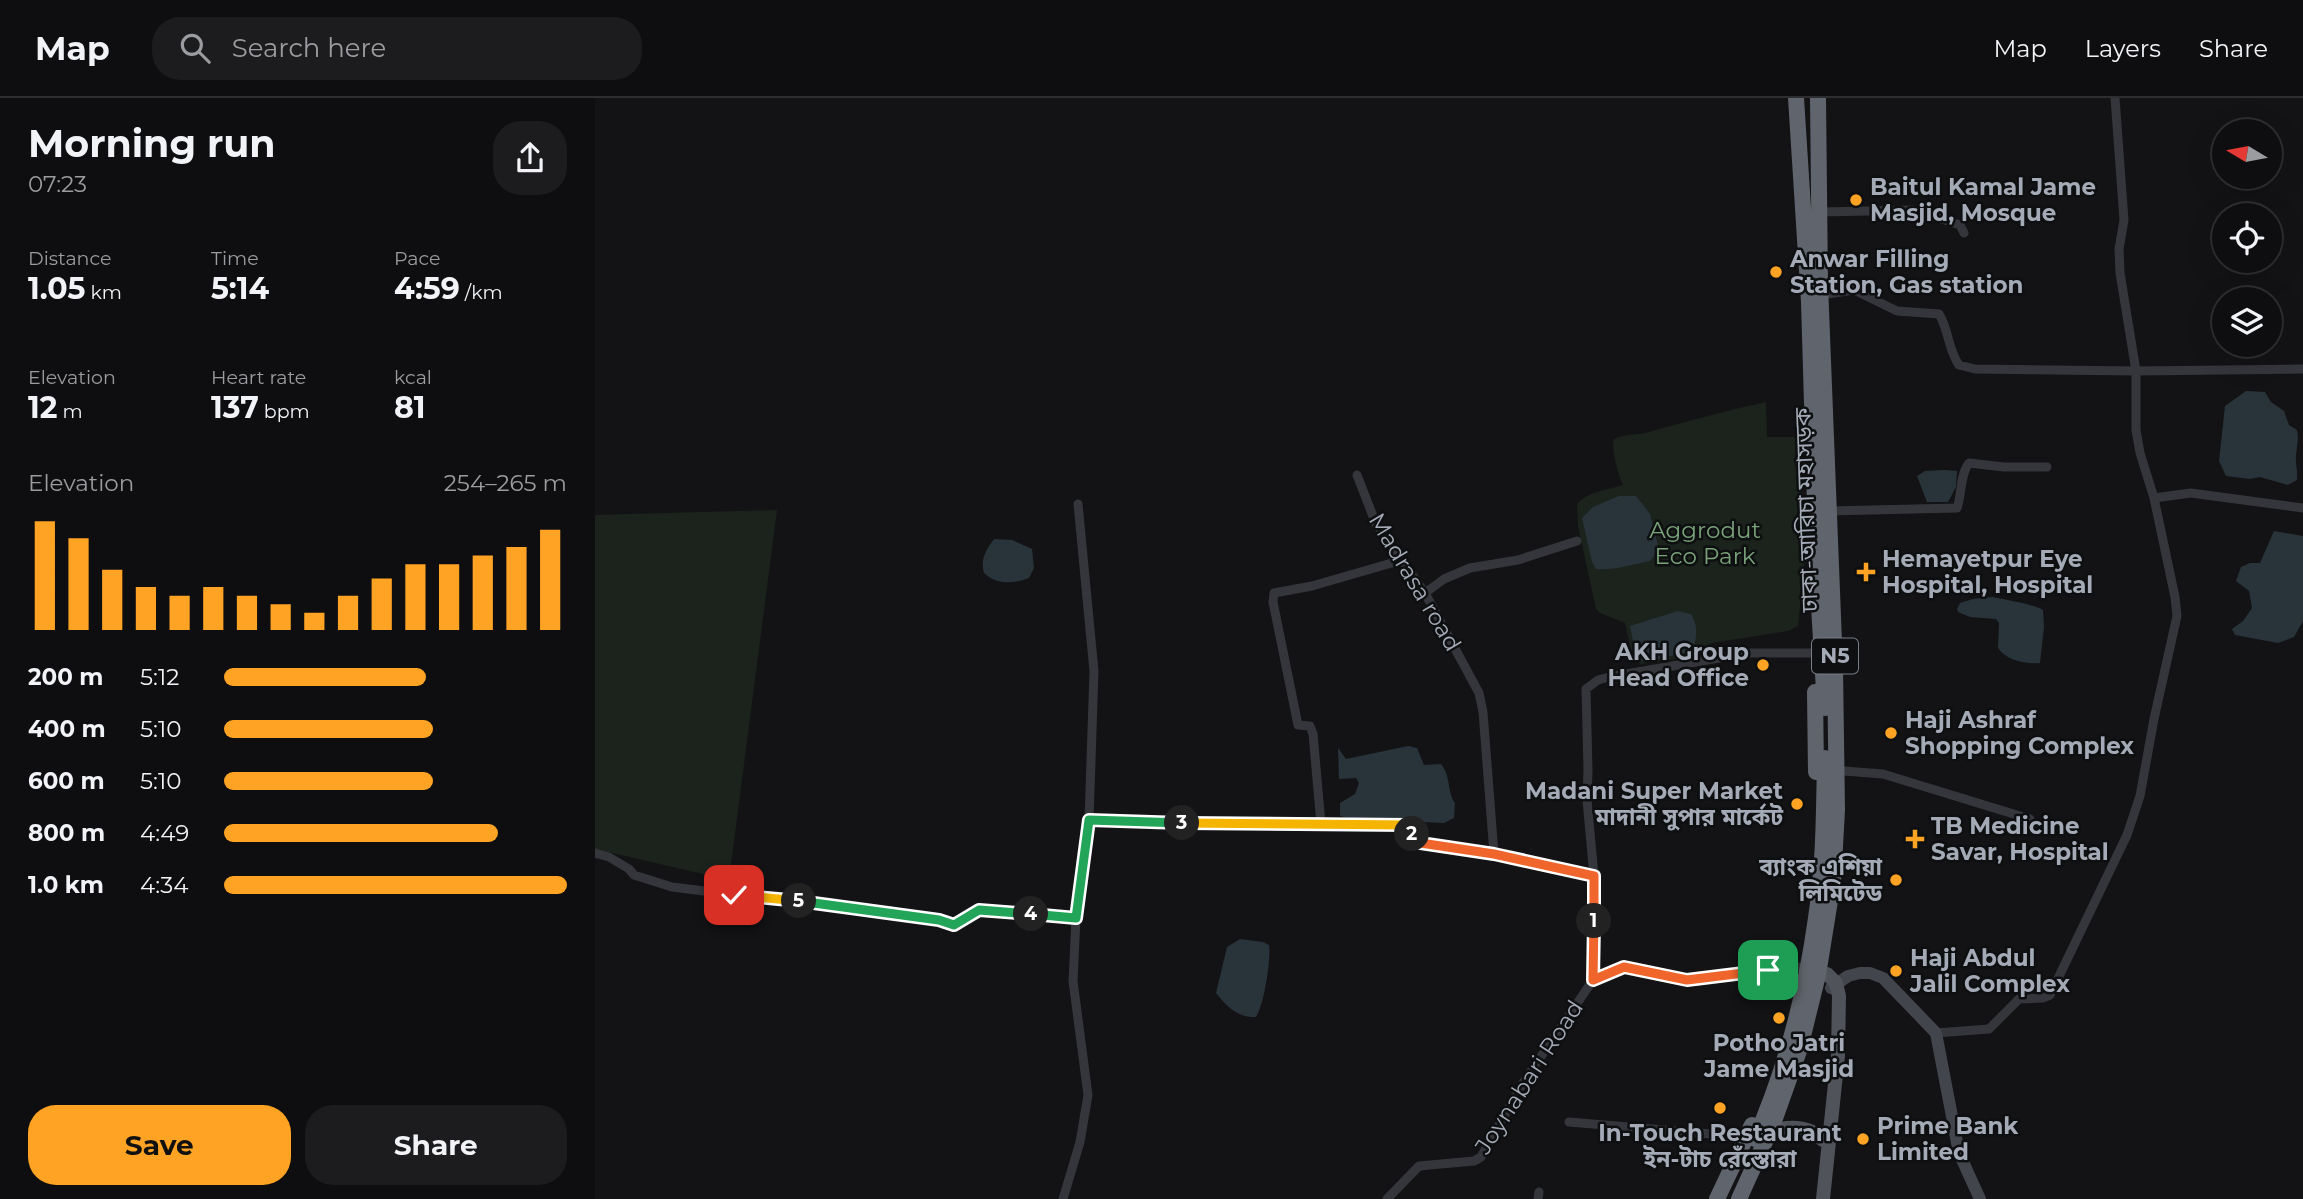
<!DOCTYPE html>
<meta charset="utf-8">
<style>
:root{--surface:#0e0e10;--page:#1c1c1e;--text:#f1f3f6;--muted:#9b9c9f;--line:#2e2e30;--accent:#fea323}
body{margin:0;font-family:Montserrat,"Noto Sans Bengali",sans-serif;background:var(--page);color:var(--text);height:100vh;display:flex;flex-direction:column;font-size:26px;white-space:nowrap}
*{box-sizing:border-box;margin:0}
p{font-size:23px;color:var(--muted)}
.icon{flex:none;width:38px;height:38px;fill:none;stroke:currentColor;stroke-width:2;stroke-linecap:round;stroke-linejoin:round}
.map{position:relative;flex:1;overflow:hidden}
.sheet{display:flex;flex-direction:column;background:var(--surface);width:595px}
.sheet>*{flex:none}
.needle{width:46px;rotate:280deg}
.controls{position:absolute;left:1617px;top:21px;display:grid;gap:14px}
.controls a{display:grid;place-items:center;width:70px;height:70px;border-radius:50%;background:var(--surface);box-shadow:0 7px 28px #0002,0 0 0 2px var(--line);font-size:35px}
.pin{position:absolute;display:grid;place-items:center;width:60px;height:60px;color:#fff;margin:-30px;border-radius:14px;box-shadow:0 4px 10px #0006}
.km{position:absolute;width:35px;height:35px;margin:-18px;border-radius:50%;background:#222;color:#fff;font-size:19px;line-height:35px;text-align:center}
.round{display:grid;place-items:center;flex:none;width:74px;height:74px;border-radius:28px;background:var(--page)}
.head{display:flex;align-items:center;justify-content:space-between;height:119px;padding:0 28px}
h1{font-size:38px;font-weight:700;line-height:52px}
.stats{display:grid;grid-template-columns:repeat(3,1fr);gap:10px;height:119px;padding:7px 28px}
.stats div{display:grid;align-content:center}
.stats b{font-size:30px;font-weight:700}
.stats small{font-size:19px;font-weight:400}
.stats p{font-size:19px}
.chart{height:196px;padding:14px 28px}
.chart p{display:flex;justify-content:space-between}
.chart svg{width:100%;height:126px;margin-top:7px;stroke:var(--accent);stroke-width:6}
.cta{display:flex;gap:14px;margin-top:auto;padding:14px 28px}
.cta a{flex:1;height:80px;border-radius:28px;background:var(--accent);color:#111;font-size:28px;font-weight:700;line-height:80px;text-align:center}
.cta a+a{background:var(--page);color:var(--text)}
ul{padding:0 28px;list-style:none;font-size:23px}
li{display:grid;grid-template-columns:112px 84px 1fr;align-items:center;height:52px}
li i{height:18px;border-radius:9px;background:var(--accent)}
header{display:flex;align-items:center;gap:42px;box-sizing:border-box;height:98px;padding:0 35px;background:var(--surface);border-bottom:2px solid var(--line)}
header strong{font-size:33px}
nav{display:flex;gap:38px;margin-inline-start:auto;font-size:24px}
.search{width:490px;height:63px;background:var(--page);display:flex;align-items:center;gap:18px;box-sizing:border-box;padding:0 24px;border-radius:28px;color:var(--muted);font-size:26px}
main{display:flex;flex:1;min-height:0}
.map>svg:first-child{display:block}
.green{fill:#1b231c}
.water{fill:#29343a}
.lines{fill:none;stroke-linecap:round;stroke-linejoin:round}
.street{stroke:#34363b;stroke-width:9}
.secondary{stroke:#42454b;stroke-width:12}
.primary{stroke:#50535a;stroke-width:14}
.highway{stroke:#60646c;stroke-width:16}
.split-1-casing{stroke:#fff;stroke-width:14}
.split-2-casing{stroke:#fff;stroke-width:14}
.split-3-casing{stroke:#fff;stroke-width:14}
.split-4-casing{stroke:#fff;stroke-width:14}
.split-5-casing{stroke:#fff;stroke-width:14}
.split-6-casing{stroke:#fff;stroke-width:14}
.split-1{stroke:#f0652b;stroke-width:9}
.split-2{stroke:#f0652b;stroke-width:9}
.split-3{stroke:#f5b400;stroke-width:9}
.split-4{stroke:#22a559;stroke-width:9}
.split-5{stroke:#22a559;stroke-width:9}
.split-6{stroke:#f5b400;stroke-width:9}
.poi-dot{fill:#fea323;stroke:#0e0f10;stroke-width:2.5}
.labels{text-anchor:middle;stroke-width:5;stroke-linejoin:round;paint-order:stroke}
.shield{fill:#0e0f10;stroke:#777c85;stroke-width:2}
.shield-label{font-size:21px;font-weight:bold;fill:#a4abb7}
.poi-label{font-size:23px;font-weight:bold;fill:#a4abb7;stroke:#0e0f10;text-anchor:start}
.street-label{font-size:23px;fill:#a4abb7;stroke:#0e0f10}
.park-label{font-size:23px;fill:#7aa37a;stroke:#0e0f10}
</style>
<header>
<strong>Map</strong>
<div class="search"><svg class="icon" aria-label="search" viewBox="0 0 24 24"><circle cx="10" cy="10" r="6"/><path d="M15 15l6 6"/></svg>Search here</div>
<nav><a>Map</a><a>Layers</a><a>Share</a></nav>
</header>
<main>
<section class="sheet">
<div class="head"><div><h1>Morning run</h1><p>07:23</p></div><a class="round"><svg class="icon" aria-label="share" viewBox="0 0 24 24"><path d="M12 15V3M7 8l5-5 5 5M5 13v7h14v-7"/></svg></a></div>
<div class="stats">
<div><p>Distance</p><b>1.05<small> km</small></b></div>
<div><p>Time</p><b>5:14</b></div>
<div><p>Pace</p><b>4:59<small> /km</small></b></div>
</div>
<div class="stats">
<div><p>Elevation</p><b>12<small> m</small></b></div>
<div><p>Heart rate</p><b>137<small> bpm</small></b></div>
<div><p>kcal</p><b>81</b></div>
</div>
<div class="chart"><p><span>Elevation</span>254–265 m</p>
<svg viewBox="0 0 160 44" preserveAspectRatio="none"><path d="M5 44V6M15 44V12M25 44V23M35 44V29M45 44V32M55 44V29M65 44V32M75 44V35M85 44V38M95 44V32M105 44V26M115 44V21M125 44V21M135 44V18M145 44V15M155 44V9"/></svg>
</div>
<ul>
<li><b>200 m</b>5:12<i style="width:59%"></i></li>
<li><b>400 m</b>5:10<i style="width:61%"></i></li>
<li><b>600 m</b>5:10<i style="width:61%"></i></li>
<li><b>800 m</b>4:49<i style="width:80%"></i></li>
<li><b>1.0 km</b>4:34<i style="width:100%"></i></li>
</ul>
<div class="cta"><a>Save</a><a>Share</a></div>
</section>
<div class="map">
<svg width="1708" height="1101" viewBox="0 0 1708 1101">
<rect width="100%" height="100%" fill="#131315"/>
<path class="green" d="M1171 304 1172 339H1205L1210 456 1203 528 1193 533 1117 545 1098 557 1087 560 1046 566 1041 563 1037 556 1030 525 1005 515 1001 511 983 428 982 406C993 393 1013 392 1028 387 1022 373 1018 358 1018 342 1027 336 1039 337 1050 335 1090 324 1130 313 1171 304Z
M182 412 134 782 0 751V417Z"/>
<path class="water" d="M1651 293 1670 294 1676 304 1689 313 1694 327 1702 332C1704 341 1702 347 1701 357 1700 365 1703 373 1702 382L1693 387 1665 379 1655 381 1631 378 1624 363 1630 308Z
M1350 372 1362 373 1361 389 1353 404H1332L1322 378 1330 373Z
M1024 398H1041L1055 416 1064 451 1055 463C1040 466 1015 473 1001 471L997 464 987 420 998 409Z
M1679 433 1708 438V523L1699 539 1683 545 1640 537 1637 531 1648 523 1657 510 1654 493 1641 483 1646 469 1655 465H1665Z
M399 441 417 442 437 451 439 470 434 480C418 486 402 487 389 475 385 461 391 452 399 441Z
M1398 499C1410 502 1439 506 1448 512L1449 529 1445 565C1430 566 1412 563 1403 550L1404 525 1401 521 1375 519 1363 514 1362 511 1365 505 1378 501Z
M1083 513 1096 516C1103 527 1103 542 1096 553L1050 564 1042 562 1035 528Z
M813 648 822 650 829 667 846 666C856 678 852 694 860 705L859 720 849 725 757 721 745 718V705L760 696 764 685 761 680 744 681 743 650 751 661Z
M645 841 668 844 674 847C676 862 669 907 661 919 643 920 631 908 621 895L632 849Z"/>
<g class="lines">
<path class="street" d="M1226 114 1319 112 1365 127 1369 135
M1226 197 1259 192 1302 213 1344 216C1354 232 1353 252 1364 267L1380 271 1541 273 1708 271
M762 377 781 426 830 495 884 595 888 614 899 756
M1559 400 1596 395 1708 410
M1234 413 1362 410C1367 396 1365 376 1374 365L1409 369H1452
M830 495 849 481 875 470 923 462 982 443
M1249 673 1288 676 1435 721
M494 722 585 725 814 727 817 729 819 744 899 756 999 778
M726 726 718 636 715 628 703 627 678 504 679 495 717 488 807 462
M0 755 14 759 34 771 39 777 77 789 344 822 359 827 384 812 481 820
M998 882 999 778 992 702 993 672 991 591 1003 582 1014 579 1153 555H1219
M1341 935 1394 931 1424 901 1448 900 1455 897 1532 737 1545 698 1559 621 1582 518 1580 499 1559 400 1545 355 1541 332V273L1525 175 1524 151 1529 122 1520 0
M974 1024 1152 1039
M468 1101 485 1044 493 997 478 883 481 820 494 722 499 573 483 406
M792 1101 824 1068 879 1063 886 1059 928 985 998 882 1029 869 1092 882 1204 869
M943 1101 944 1094"/>
<path class="secondary" d="M1236 890 1253 878 1265 875H1275L1288 880 1341 935 1364 1055 1385 1101"/>
<path class="primary" d="M1186 1031C1202 1028 1216 1030 1228 1042
M1228 1101 1243 957 1244 898 1241 885 1232 876"/>
<path class="highway" d="M1201 0 1214 204 1222 474 1230 610
M1220 594 1221 674
M1160 1041C1190 974 1211 893 1221 820 1229 767 1229 713 1230 660
M1122 1101 1157 1027
M1144 1101 1178 1026 1205 950 1223 877 1238 784 1242 712 1240 570 1225 186 1223 0"/>
</g>
<g class="lines">
<g class="split-1-casing">
<path id="split-1" d="M999 823 998 882 1029 869 1092 882 1173 872"/>
</g>
<g class="split-2-casing">
<path id="split-2" d="M817 736 819 744 899 756 999 778V823"/>
</g>
<g class="split-3-casing">
<path id="split-3" d="M587 725 814 727 817 729V736"/>
</g>
<g class="split-4-casing">
<path id="split-4" d="M436 816 481 820 494 722 587 725"/>
</g>
<g class="split-5-casing">
<path id="split-5" d="M204 803 344 822 359 827 384 812 436 816"/>
</g>
<g class="split-6-casing">
<path id="split-6" d="M139 797 204 803"/>
</g>
<use href="#split-1" class="split-1"/>
<use href="#split-2" class="split-2"/>
<use href="#split-3" class="split-3"/>
<use href="#split-4" class="split-4"/>
<use href="#split-5" class="split-5"/>
<use href="#split-6" class="split-6"/>
</g>
<g class="poi-dot">
<circle cx="1261" cy="102" r="7"/>
<circle cx="1181" cy="174" r="7"/>
<path d="M1267.5 463.5h7v7h7v7h-7v7h-7v-7h-7v-7h7z"/>
<circle cx="1168" cy="567" r="7"/>
<circle cx="1296" cy="635" r="7"/>
<circle cx="1202" cy="706" r="7"/>
<path d="M1316.5 730.5h7v7h7v7h-7v7h-7v-7h-7v-7h7z"/>
<circle cx="1301" cy="782" r="7"/>
<circle cx="1301" cy="873" r="7"/>
<circle cx="1184" cy="920" r="7"/>
<circle cx="1125" cy="1010" r="7"/>
<circle cx="1268" cy="1041" r="7"/>
</g>
<g class="labels">
<rect class="shield" x="1217" y="540.5" width="46" height="35" rx="5"/>
<g class="shield-label">
<text x="1240" y="565">N5</text>
</g>
<g class="poi-label">
<text x="1275" y="97">Baitul Kamal Jame<tspan x="1275" dy="26">Masjid, Mosque</tspan></text>
<text x="1195" y="169">Anwar Filling<tspan x="1195" dy="26">Station, Gas station</tspan></text>
<text x="1287" y="469">Hemayetpur Eye<tspan x="1287" dy="26">Hospital, Hospital</tspan></text>
<text x="1154" y="562" text-anchor="end">AKH Group<tspan x="1154" dy="26">Head Office</tspan></text>
<text x="1310" y="630">Haji Ashraf<tspan x="1310" dy="26">Shopping Complex</tspan></text>
<text x="1188" y="701" text-anchor="end">Madani Super Market<tspan x="1188" dy="26">মাদানী সুপার মার্কেট</tspan></text>
<text x="1336" y="736">TB Medicine<tspan x="1336" dy="26">Savar, Hospital</tspan></text>
<text x="1287" y="777" text-anchor="end">ব্যাংক এশিয়া<tspan x="1287" dy="26">লিমিটেড</tspan></text>
<text x="1315" y="868">Haji Abdul<tspan x="1315" dy="26">Jalil Complex</tspan></text>
<text x="1184" y="953" text-anchor="middle">Potho Jatri<tspan x="1184" dy="26">Jame Masjid</tspan></text>
<text x="1282" y="1036">Prime Bank<tspan x="1282" dy="26">Limited</tspan></text>
<text x="1125" y="1043" text-anchor="middle">In-Touch Restaurant<tspan x="1125" dy="26">ইন-টাচ রেঁস্তোরা</tspan></text>
</g>
<g class="street-label">
<text transform="translate(1211 412) rotate(-92)" y="8">ঢাকা-আরিচা মহাসড়ক</text>
<text transform="translate(820 484) rotate(59)" y="8">Madrasa road</text>
<text transform="translate(934 979) rotate(-57)" y="8">Joynabari Road</text>
</g>
<g class="park-label">
<text x="1110" y="440">Aggrodut<tspan x="1110" dy="26">Eco Park</tspan></text>
</g>
</g>
</svg>
<div class="controls">
<a><svg class="needle" viewBox="-14 -14 28 28"><path d="M0-13l5 13h-10z" fill="#e53935"/><path d="M0 13l5-13h-10z" fill="#9b9c9f"/></svg></a>
<a><svg class="icon" aria-label="locate" viewBox="0 0 24 24"><circle cx="12" cy="12" r="6"/><path d="M12 2v4M12 18v4M2 12h4M18 12h4"/></svg></a>
<a><svg class="icon" aria-label="layers" viewBox="0 0 24 24"><path d="M12 4l9 5-9 5-9-5zM3 14l9 5 9-5"/></svg></a>
</div>
<div class="pin" style="left:1173px;top:872px;background:#1e9e55"><svg class="icon" aria-label="arrive" viewBox="0 0 24 24"><path d="M6 21V4h12l-3 4 3 4H6"/></svg></div>
<div class="pin" style="left:139px;top:797px;background:#d93025"><svg class="icon" aria-label="check" viewBox="0 0 24 24"><path d="M5 12l5 5 9-10"/></svg></div>
<b class="km" style="left:999px;top:823px">1</b>
<b class="km" style="left:817px;top:736px">2</b>
<b class="km" style="left:587px;top:725px">3</b>
<b class="km" style="left:436px;top:816px">4</b>
<b class="km" style="left:204px;top:803px">5</b>
</div>
</main>
